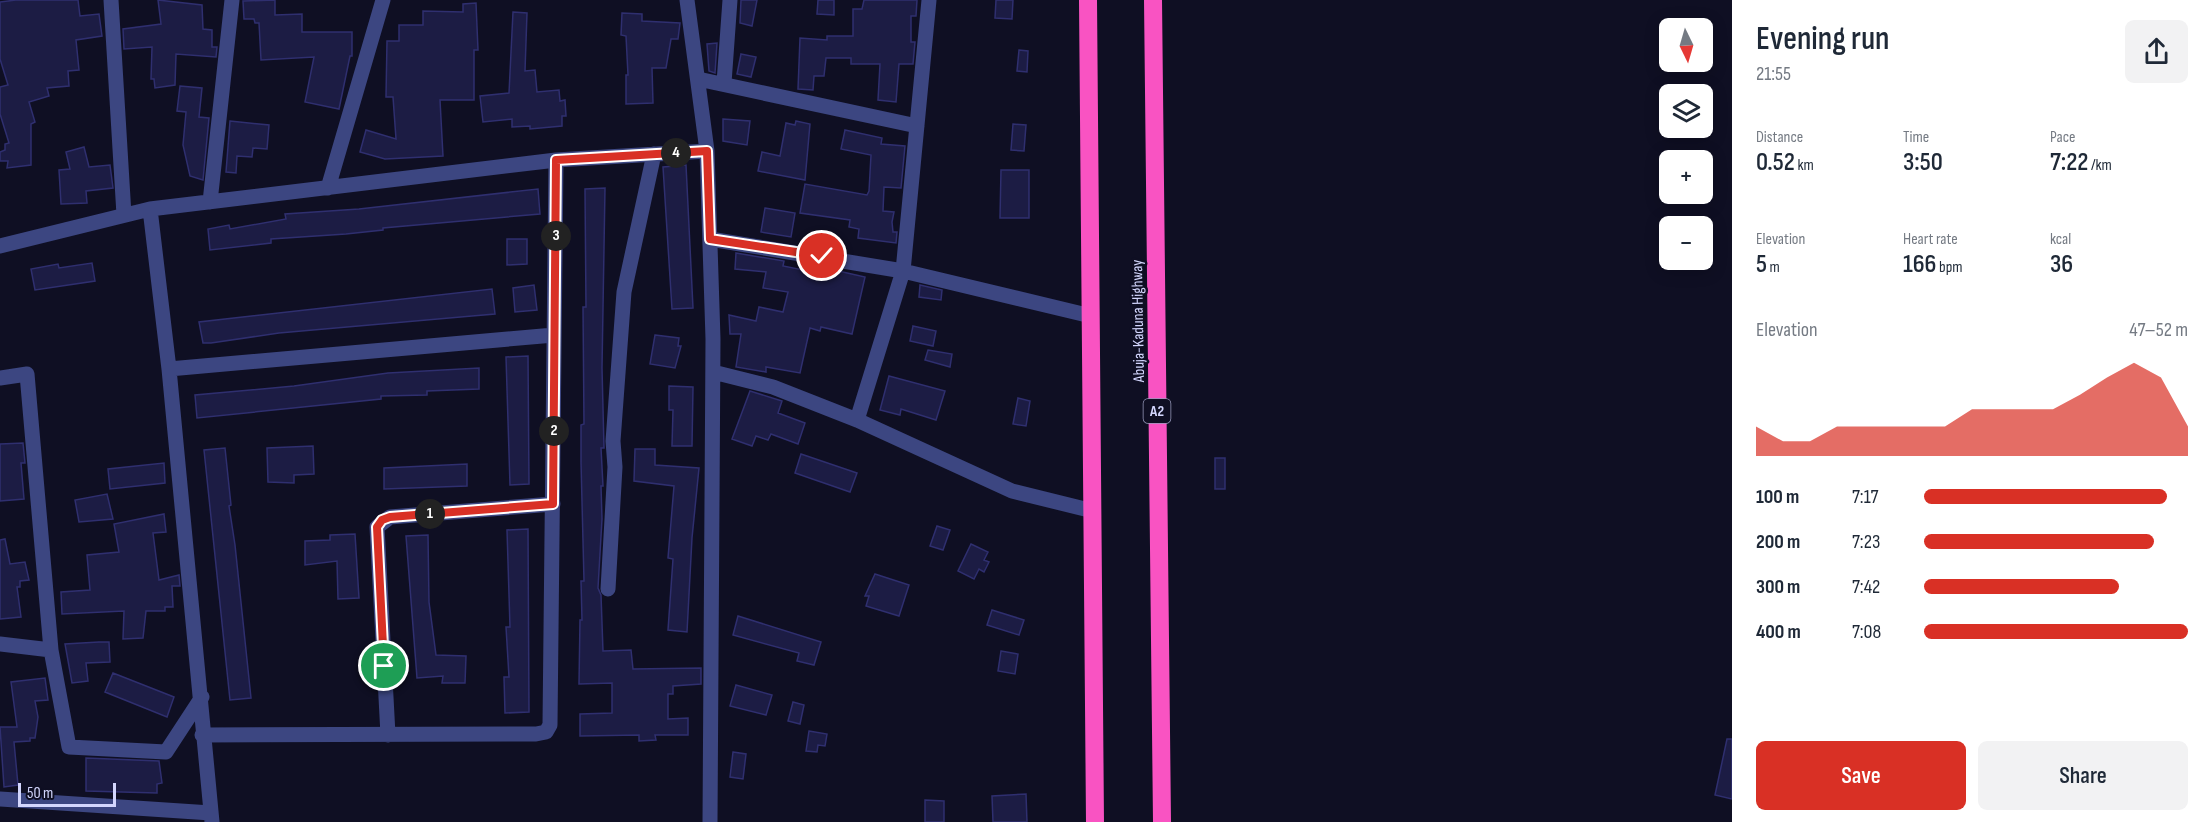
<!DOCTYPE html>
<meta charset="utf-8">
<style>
:root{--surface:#fff;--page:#f2f2f3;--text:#1f2937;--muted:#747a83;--accent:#d93025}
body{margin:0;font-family:"Sofia Sans Condensed",sans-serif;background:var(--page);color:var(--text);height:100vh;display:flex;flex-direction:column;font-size:22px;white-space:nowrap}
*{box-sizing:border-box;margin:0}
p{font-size:20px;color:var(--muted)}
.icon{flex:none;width:33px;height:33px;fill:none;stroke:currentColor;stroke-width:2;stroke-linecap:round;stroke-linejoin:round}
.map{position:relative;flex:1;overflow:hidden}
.drawer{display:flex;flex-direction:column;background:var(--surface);width:480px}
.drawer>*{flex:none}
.needle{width:39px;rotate:175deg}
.controls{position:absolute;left:1659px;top:18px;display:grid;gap:12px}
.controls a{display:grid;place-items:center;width:54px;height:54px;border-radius:9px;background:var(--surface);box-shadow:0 3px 15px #0003;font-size:30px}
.scale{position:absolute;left:18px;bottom:15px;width:98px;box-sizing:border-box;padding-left:6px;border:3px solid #d3d6fd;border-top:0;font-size:16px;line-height:21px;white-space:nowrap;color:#d3d6fd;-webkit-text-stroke:4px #0f0f23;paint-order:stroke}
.pin{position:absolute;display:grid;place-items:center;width:51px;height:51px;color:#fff;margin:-26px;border:3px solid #fff;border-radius:50%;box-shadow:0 2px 6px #0007}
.km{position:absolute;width:30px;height:30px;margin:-15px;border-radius:50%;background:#222;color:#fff;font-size:16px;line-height:30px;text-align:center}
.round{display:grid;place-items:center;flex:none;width:63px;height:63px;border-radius:9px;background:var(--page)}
.headline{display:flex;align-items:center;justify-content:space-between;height:102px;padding:0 24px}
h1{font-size:33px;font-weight:600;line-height:45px}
.metrics{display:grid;grid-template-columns:repeat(3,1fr);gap:9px;height:102px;padding:6px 24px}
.metrics div{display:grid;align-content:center}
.metrics b{font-size:26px;font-weight:600}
.metrics small{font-size:16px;font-weight:400}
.metrics p{font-size:16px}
.chart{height:168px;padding:12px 24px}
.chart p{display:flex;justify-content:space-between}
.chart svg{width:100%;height:108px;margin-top:6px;fill:var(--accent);opacity:.7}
.action{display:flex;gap:12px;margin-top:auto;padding:12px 24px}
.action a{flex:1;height:69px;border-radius:9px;background:var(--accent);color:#fff;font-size:24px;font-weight:600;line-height:69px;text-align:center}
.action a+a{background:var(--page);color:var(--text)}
ul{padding:0 24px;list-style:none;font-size:20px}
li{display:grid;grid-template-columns:96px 72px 1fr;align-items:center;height:45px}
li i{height:15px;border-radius:8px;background:var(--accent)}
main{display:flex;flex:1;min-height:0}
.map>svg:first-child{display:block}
.building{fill:#1c1c44;stroke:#2f2f6f;stroke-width:1.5}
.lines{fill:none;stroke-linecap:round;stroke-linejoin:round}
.minor{stroke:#3c4681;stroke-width:15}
.highway{stroke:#f953c2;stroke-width:18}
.route-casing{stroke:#fff;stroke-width:12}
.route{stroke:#d93025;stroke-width:8}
.labels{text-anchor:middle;stroke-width:5;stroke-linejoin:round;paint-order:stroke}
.shield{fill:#0f0f23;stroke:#989abc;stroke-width:1.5}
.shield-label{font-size:15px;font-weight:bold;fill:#d3d6fd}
.street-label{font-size:16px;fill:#d3d6fd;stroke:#0f0f23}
</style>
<main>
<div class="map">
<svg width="1732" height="822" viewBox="0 0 1732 822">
<rect width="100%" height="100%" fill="#0f0f23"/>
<path class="building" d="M16 0H78L80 16 99 14 102 36 76 40 79 70 68 71 69 86 47 88 49 96 29 102 35 122 31 124V165L7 168 8 161H0V152L5 150V144L9 143 0 114V87L8 85 0 59V2Z
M158 0 202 5 203 29 212 30V47H217L216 57 176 54 175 85 155 88 154 79H151L152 47 124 49 123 29 161 24Z
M275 0V15L302 14V32H352V56H350L339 109 305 102 314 57 261 60 259 23H255L254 19H244L243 1Z
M741 0H757L752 26 740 23Z
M818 0H834V15L817 14Z
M864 0H917L916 16H911V42H915L913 64H899L896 102 878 100 880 64H851V58H826L824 76H814L813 90 798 89 800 38 827 40V36H853V9H862Z
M996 0H1013L1012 19 995 18Z
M476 3 478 50H474V100H440L443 156 385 159 360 152 366 130 396 139 393 97H386L387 41H399V25H423V11L463 12V4Z
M513 12 527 13 525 71 535 70 537 92 559 90 560 101 565 100 566 116H562V126L530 129V126L512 127V119L483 122 480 96 509 93Z
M622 13 642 14V21L680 23 678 39H671L666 68H652L653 103 626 104V75H628L626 36 621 35Z
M717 43 715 73 709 71 707 44Z
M1019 50 1028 51 1027 72 1017 71Z
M741 54 756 57 751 77 737 74Z
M180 86 202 88 199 117 209 118 203 180 190 176 183 145 186 112 177 111Z
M723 119 750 121 747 145 723 141Z
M230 121 269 125 267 149 253 148 252 157 237 156 236 173 226 172Z
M796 121 810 124 805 180 758 171 762 152 780 156 786 123 795 125Z
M1013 124 1026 125 1024 151 1011 150Z
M845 130 882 138 881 144 905 146 901 188 884 187 883 211 894 212 892 222 893 232H897L896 243 858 238 859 229 849 227 850 220 800 213 805 184 867 195 869 191 871 155 841 149Z
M84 147 89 167 110 165 113 188 86 191 87 203 61 204 59 170 70 169 66 152Z
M686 165 693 308 672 309 663 167Z
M1001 170H1029V218H1000Z
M605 188 602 368 604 448H601L603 486H601L602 519 598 588 601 595 603 651 631 650 633 669 701 668V684L673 686V694H668V719L688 718V735H655L656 740 639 741V735L580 736V714L612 713V683L579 684 580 620H582L581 581H584L581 462V425L584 424 583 307H586L585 189Z
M538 189 540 214 383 228V230L346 234 271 239V243L210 250 208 229 229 225 230 229 286 219 285 214 359 209Z
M765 208 795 213 791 237 761 232Z
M507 239H527V264L507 265Z
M736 253 784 261 783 266 823 274 825 268 865 277 852 334 821 327 820 331 810 328 800 373 766 367V372L736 367 741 334H730L729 315 756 321 759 307 783 312 788 292 763 288 766 272 735 269Z
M92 263 95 281 35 290 31 269 58 264 59 268Z
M534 285 537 310 515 312 513 288Z
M920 285 942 290 941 300 919 297Z
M492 289 495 314 472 316 279 333 211 343H203L199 322Z
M913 326 936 331 933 346 910 341Z
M655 335 679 338 678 346H681L675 368 650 364Z
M928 350 952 354 950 367 925 360Z
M528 356 529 484 510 485 506 357Z
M479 368V389L427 391V395L381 396V399L197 418 195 395 294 386 388 373Z
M889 376 945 391 936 420 901 409 900 415 880 410Z
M669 386 693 387 692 446H672L673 410H669Z
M750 391 782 401 778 413 805 423 798 444 771 434 768 440 756 436 752 446 732 439Z
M1018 398 1030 401 1026 426 1013 424Z
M23 443 25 463H21L24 499 0 501V444Z
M313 446 314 474 294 475V483L268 482 267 448Z
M225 448 231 505 229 506 235 545 251 698 230 700 204 450Z
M635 449H655V465L699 468 692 538 687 632 668 630 673 559 668 558 674 486 634 481Z
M801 454 857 473 850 492 795 473Z
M1215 458H1225V489H1215Z
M164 463 165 483 110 489 108 469Z
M467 464V486L384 489V468Z
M107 494 113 519 79 522 75 500Z
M164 514 166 532 153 533 159 580 179 575 180 586H172L173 607H165V611H146L143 638 123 639 124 611 62 614 61 592 90 590 87 555 119 552 114 524Z
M937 526 950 530 943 550 930 546Z
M528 529 529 712 505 713 504 677H509L506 627H510L507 530Z
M355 534 359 598 338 599 337 561 305 565V541L330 540V535Z
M428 535 429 602 436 655 466 656 465 683H442L443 676 417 678 406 536Z
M5 539 10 564 25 562 29 580 20 581V587H17L21 617 0 619V540Z
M971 544 988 552 984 560 989 562 984 572 979 569 974 579 958 571Z
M875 574 909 585 899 616 866 606 869 596H865Z
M992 610 1024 620 1019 635 987 625Z
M738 616 821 642 814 665 797 661 799 653 733 635Z
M99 642H109L110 662 86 663 88 681 72 683 65 644Z
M1001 651 1018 654 1015 674 998 671Z
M113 673 174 697 167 717 105 692Z
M45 678 48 700 35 701 38 717 35 738H30V741L14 742 18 785 4 787 0 727H17L11 682Z
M736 685 772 695 766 715 730 706Z
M793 702 804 705 800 724 788 721Z
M809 731 827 734 825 746 818 745 817 752 806 751Z
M1727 739H1732V799L1715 795Z
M733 752 746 754 743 779 730 777Z
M86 758 159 761 162 783 157 784V793L86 791Z
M1026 794 1027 822H993L992 796Z
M925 800 944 801V822H925Z"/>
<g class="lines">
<path class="minor" d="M111 0 124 215
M687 0 707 151 713 339 710 822
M698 79 917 126
M724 83 730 0
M328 188 383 0
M210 202 232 0
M150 209 169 369 212 822
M710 239 903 271 1091 316
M0 246 150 209 556 160 707 151
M169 369 554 335
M713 372 773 387 857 420 1012 491 1093 511
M0 378 27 374 51 650
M857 420 903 271 929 0
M608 589 615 467 613 441 624 292 654 154
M0 644 51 650 69 747 166 752 202 697
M202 735 536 734 546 732 550 725 556 160
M388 735 377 527 390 517 553 504
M0 799 211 813"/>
<path class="highway" d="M1088 0 1095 822
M1153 0 1162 822"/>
</g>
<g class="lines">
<g class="route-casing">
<path id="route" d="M384 666 377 527 382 520 390 517 553 504 556 160 707 151 710 239 822 256"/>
</g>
<use href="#route" class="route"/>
</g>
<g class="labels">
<rect class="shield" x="1143.5" y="399" width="27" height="24" rx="4.5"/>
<g class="shield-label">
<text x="1157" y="416">A2</text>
</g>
<g class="street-label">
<text transform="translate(1137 321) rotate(-91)" y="6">Abuja-Kaduna Highway</text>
</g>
</g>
</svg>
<div class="controls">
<a><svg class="needle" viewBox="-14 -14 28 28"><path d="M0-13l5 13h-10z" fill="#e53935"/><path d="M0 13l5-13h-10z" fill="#747a83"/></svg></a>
<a><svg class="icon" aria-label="layers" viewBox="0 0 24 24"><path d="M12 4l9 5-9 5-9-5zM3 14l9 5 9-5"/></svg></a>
<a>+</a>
<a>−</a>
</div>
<div class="scale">50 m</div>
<div class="pin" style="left:384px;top:666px;background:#1e9e55"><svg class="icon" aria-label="arrive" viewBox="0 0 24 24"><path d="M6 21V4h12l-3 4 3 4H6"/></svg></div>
<div class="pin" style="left:822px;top:256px;background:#d93025"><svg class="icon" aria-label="check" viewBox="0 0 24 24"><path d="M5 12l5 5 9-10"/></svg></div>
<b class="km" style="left:430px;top:514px">1</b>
<b class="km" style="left:554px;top:431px">2</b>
<b class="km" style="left:556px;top:236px">3</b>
<b class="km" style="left:676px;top:153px">4</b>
</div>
<section class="drawer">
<div class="headline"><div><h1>Evening run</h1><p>21:55</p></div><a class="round"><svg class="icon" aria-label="share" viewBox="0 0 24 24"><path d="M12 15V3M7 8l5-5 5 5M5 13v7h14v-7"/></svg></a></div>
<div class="metrics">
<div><p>Distance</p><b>0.52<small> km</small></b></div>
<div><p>Time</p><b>3:50</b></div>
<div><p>Pace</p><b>7:22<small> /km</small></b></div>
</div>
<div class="metrics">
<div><p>Elevation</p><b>5<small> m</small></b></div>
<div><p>Heart rate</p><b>166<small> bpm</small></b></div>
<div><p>kcal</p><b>36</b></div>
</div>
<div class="chart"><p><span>Elevation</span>47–52 m</p>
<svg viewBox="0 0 160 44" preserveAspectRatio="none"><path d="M0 44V32L10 38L20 38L30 32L40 32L50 32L60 32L70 32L80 25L90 25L100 25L110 25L120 19L130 12L140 6L150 12L160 32V44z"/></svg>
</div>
<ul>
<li><b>100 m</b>7:17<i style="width:92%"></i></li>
<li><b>200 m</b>7:23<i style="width:87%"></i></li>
<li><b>300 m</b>7:42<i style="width:74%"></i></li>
<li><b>400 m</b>7:08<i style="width:100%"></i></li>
</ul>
<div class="action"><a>Save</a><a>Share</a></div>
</section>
</main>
